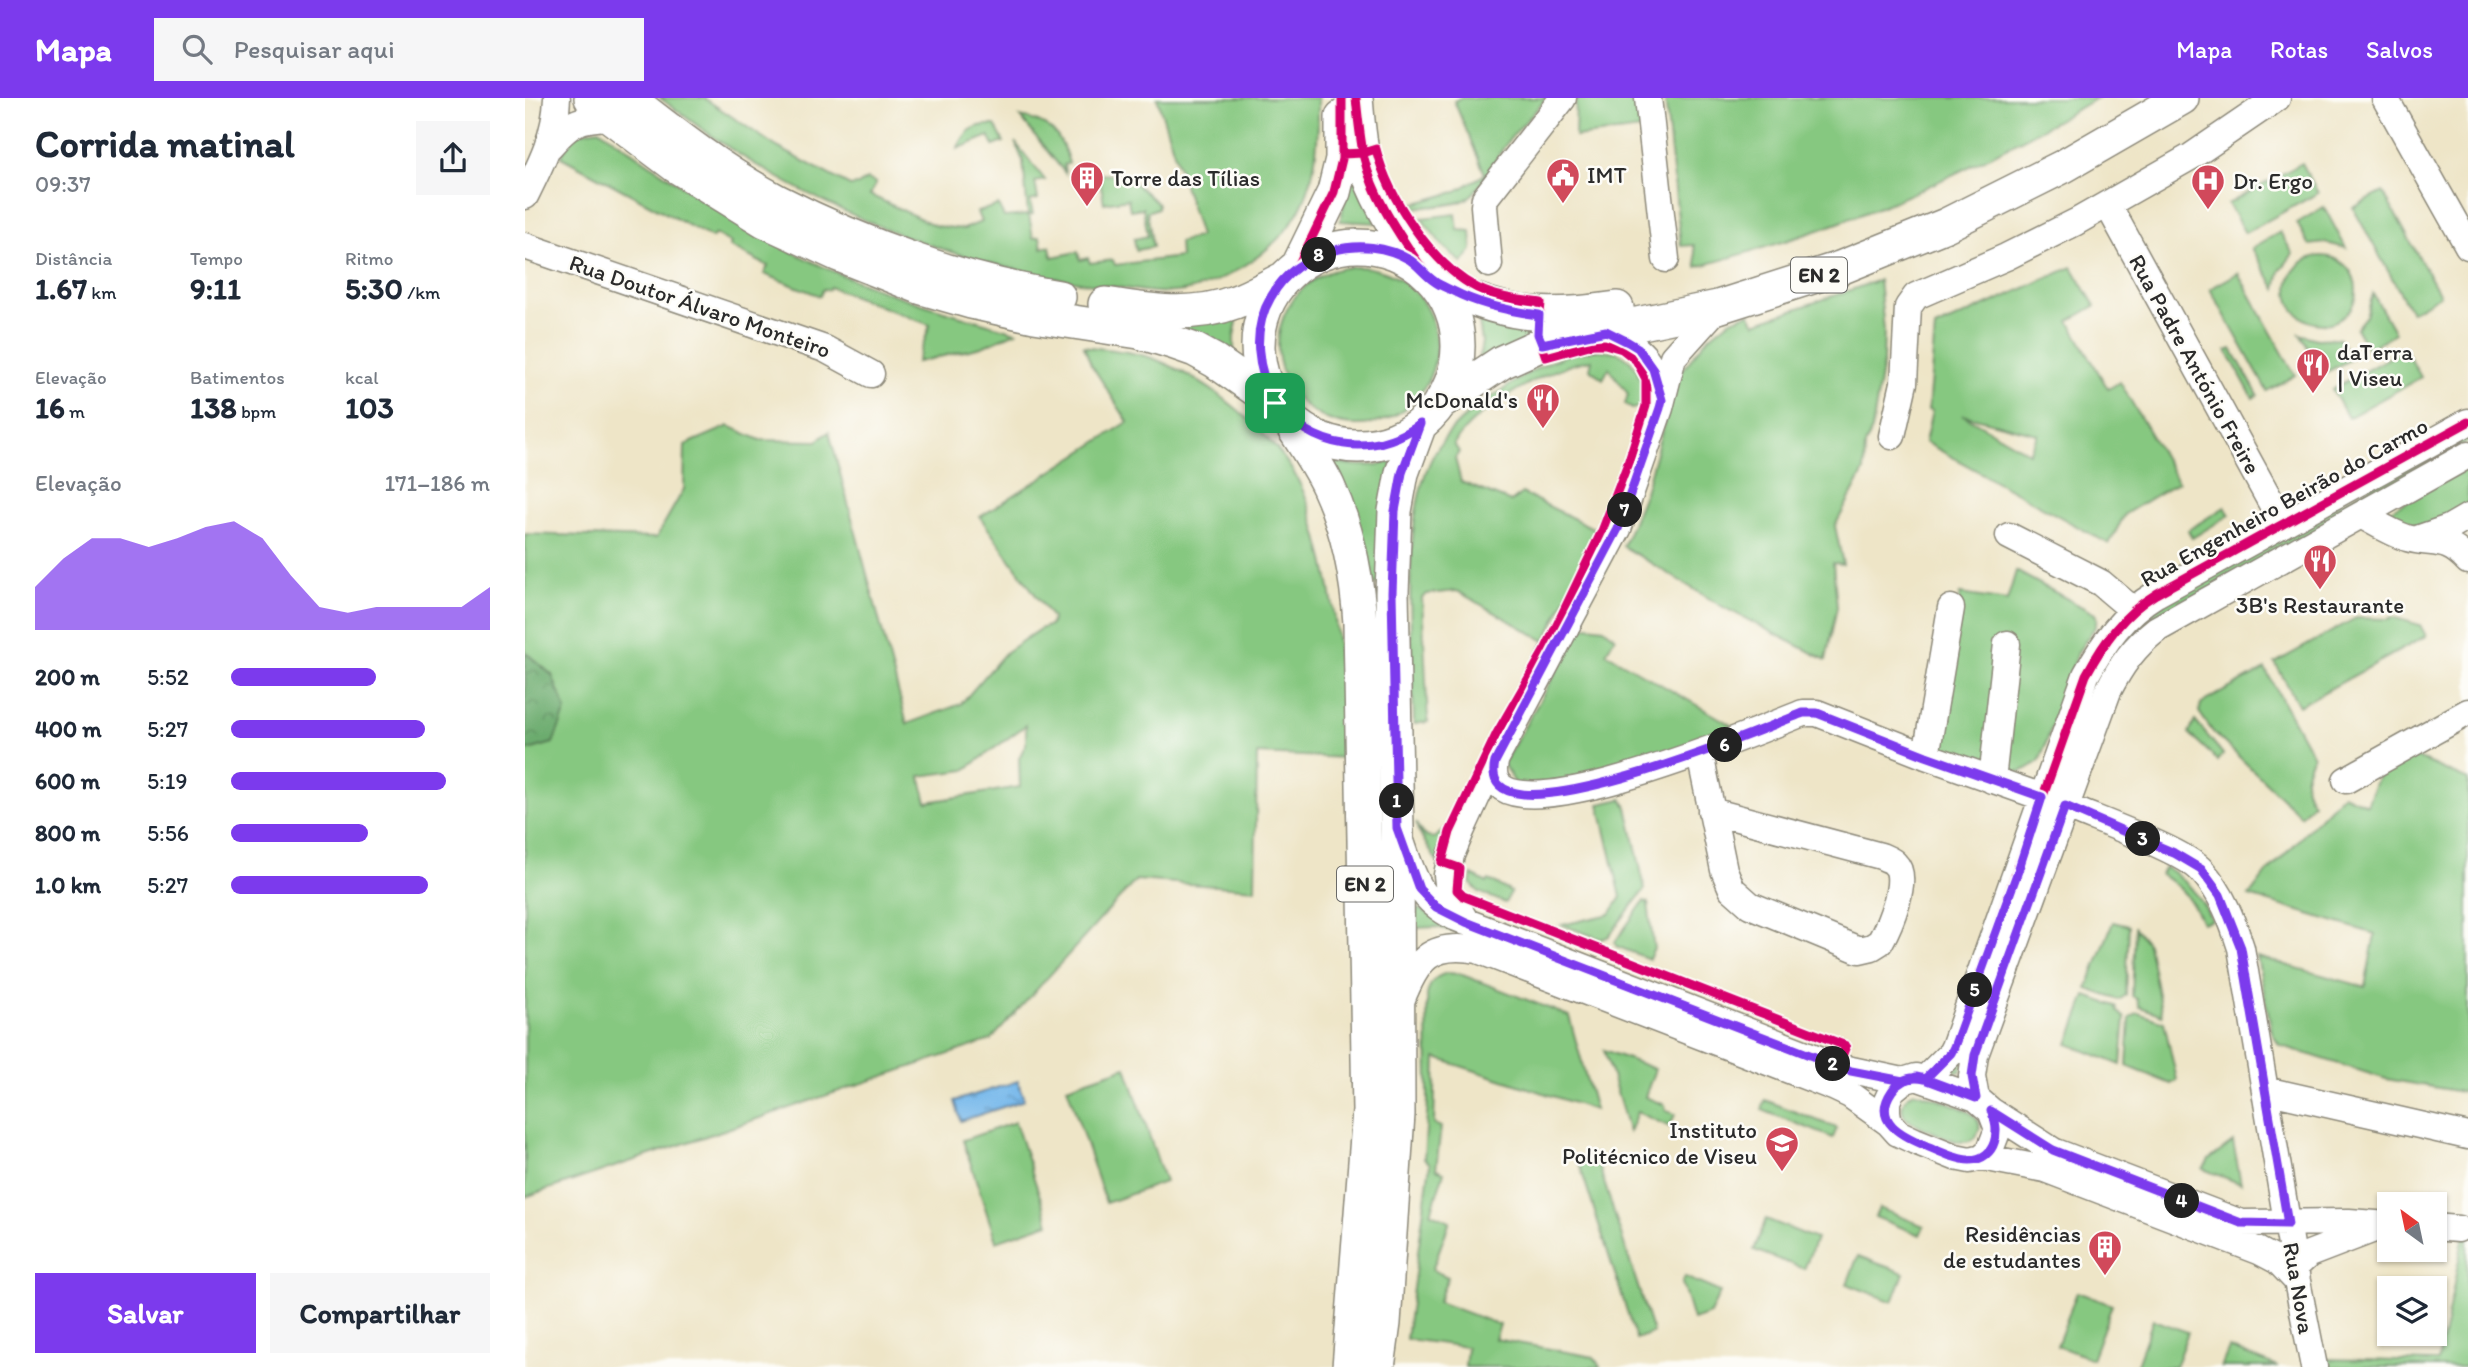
<!DOCTYPE html>
<html lang="pt">
<meta charset="utf-8">
<style>
:root{--surface:#fff;--page:#f6f6f7;--text:#1f2937;--muted:#747a83;--accent:#7c3aed}
body{margin:0;font-family:Itim,sans-serif;background:var(--page);color:var(--text);height:100vh;display:flex;flex-direction:column;font-size:26px;white-space:nowrap}
*{box-sizing:border-box;margin:0}
p{font-size:23px;color:var(--muted)}
.icon{flex:none;width:38px;height:38px;fill:none;stroke:currentColor;stroke-width:2;stroke-linecap:round;stroke-linejoin:round}
.map{position:relative;flex:1;overflow:hidden}
.drawer{display:flex;flex-direction:column;background:var(--surface);width:525px}
.drawer>*{flex:none}
.needle{width:46px;rotate:327deg}
.fabs{position:absolute;left:1852px;top:1094px;display:grid;gap:14px}
.fabs a{display:grid;place-items:center;width:70px;height:70px;border-radius:0px;background:var(--surface);box-shadow:0 2px 5px #0004;font-size:35px}
.pin{position:absolute;display:grid;place-items:center;width:60px;height:60px;color:#fff;margin:-30px;border-radius:14px;box-shadow:0 4px 10px #0006}
.km{position:absolute;width:35px;height:35px;margin:-18px;border-radius:50%;background:#222;color:#fff;font-size:19px;line-height:35px;text-align:center}
.round{display:grid;place-items:center;flex:none;width:74px;height:74px;border-radius:0px;background:var(--page)}
.summary{display:flex;align-items:center;justify-content:space-between;height:119px;padding:0 35px}
h1{font-size:38px;font-weight:800;line-height:52px}
.figures{display:grid;grid-template-columns:repeat(3,1fr);gap:10px;height:119px;padding:7px 35px}
.figures div{display:grid;align-content:center}
.figures b{font-size:30px;font-weight:800}
.figures small{font-size:19px;font-weight:400}
.figures p{font-size:19px}
.chart{height:196px;padding:14px 35px}
.chart p{display:flex;justify-content:space-between}
.chart svg{width:100%;height:126px;margin-top:7px;fill:var(--accent);opacity:.7}
.cta{display:flex;gap:14px;margin-top:auto;padding:14px 35px}
.cta a{flex:1;height:80px;border-radius:0px;background:var(--accent);color:#fff;font-size:28px;font-weight:800;line-height:80px;text-align:center}
.cta a+a{background:var(--page);color:var(--text)}
ul{padding:0 35px;list-style:none;font-size:23px}
li{display:grid;grid-template-columns:112px 84px 1fr;align-items:center;height:52px}
li i{height:18px;border-radius:9px;background:var(--accent)}
header{display:flex;align-items:center;gap:42px;box-sizing:border-box;height:98px;padding:0 35px;background:var(--accent);color:#fff}
header strong{font-size:33px}
nav{display:flex;gap:38px;margin-inline-start:auto;font-size:24px}
.search{width:490px;height:63px;background:var(--page);display:flex;align-items:center;gap:18px;box-sizing:border-box;padding:0 24px;border-radius:0px;color:var(--muted);font-size:26px}
main{display:flex;flex:1;min-height:0}
.map>svg:first-child{display:block}
.green{fill:#86c880;stroke:#587a56;stroke-width:2;fill-rule:evenodd}
.forest{fill:url(#forest-crowns);stroke:#4c6c4c;stroke-width:2}
.water{fill:url(#water-ripples);stroke:#50728b;stroke-width:2}
.lines{fill:none;stroke-linecap:round;stroke-linejoin:round}
.minor-casing{stroke:#8c8879;stroke-width:29}
.major-casing{stroke:#8c8879;stroke-width:36}
.minor{stroke:#fff;stroke-width:26}
.major{stroke:#fff;stroke-width:33}
.cycleway-casing{stroke:#fdfcf7;stroke-width:13}
.cycleway{stroke:#d6006c;stroke-width:9}
.route-casing{stroke:#fff;stroke-width:14}
.route{stroke:#7c3aed;stroke-width:9}
.labels{text-anchor:middle;stroke-width:5;stroke-linejoin:round;paint-order:stroke}
.shield{fill:#fdfcf7;stroke:#6a6a68;stroke-width:2}
.shield-label{font-size:21px;font-weight:bold;fill:#2b2b2b}
.poi-label{font-size:23px;fill:#2b2b2b;stroke:#fdfcf7;text-anchor:start}
.street-label{font-size:23px;fill:#2b2b2b;stroke:#fdfcf7}
</style>
<header>
<strong>Mapa</strong>
<div class="search"><svg class="icon" aria-label="search" viewBox="0 0 24 24"><circle cx="10" cy="10" r="6"/><path d="M15 15l6 6"/></svg>Pesquisar aqui</div>
<nav><a>Mapa</a><a>Rotas</a><a>Salvos</a></nav>
</header>
<main>
<section class="drawer">
<div class="summary"><div><h1>Corrida matinal</h1><p>09:37</p></div><a class="round"><svg class="icon" aria-label="share" viewBox="0 0 24 24"><path d="M12 15V3M7 8l5-5 5 5M5 13v7h14v-7"/></svg></a></div>
<div class="figures">
<div><p>Distância</p><b>1.67<small> km</small></b></div>
<div><p>Tempo</p><b>9:11</b></div>
<div><p>Ritmo</p><b>5:30<small> /km</small></b></div>
</div>
<div class="figures">
<div><p>Elevação</p><b>16<small> m</small></b></div>
<div><p>Batimentos</p><b>138<small> bpm</small></b></div>
<div><p>kcal</p><b>103</b></div>
</div>
<div class="chart"><p><span>Elevação</span>171–186 m</p>
<svg viewBox="0 0 160 44" preserveAspectRatio="none"><path d="M0 44V29L10 19L20 12L30 12L40 15L50 12L60 8L70 6L80 12L90 25L100 36L110 38L120 36L130 36L140 36L150 36L160 29V44z"/></svg>
</div>
<ul>
<li><b>200 m</b>5:52<i style="width:56%"></i></li>
<li><b>400 m</b>5:27<i style="width:75%"></i></li>
<li><b>600 m</b>5:19<i style="width:83%"></i></li>
<li><b>800 m</b>5:56<i style="width:53%"></i></li>
<li><b>1.0 km</b>5:27<i style="width:76%"></i></li>
</ul>
<div class="cta"><a>Salvar</a><a>Compartilhar</a></div>
</section>
<div class="map">
<svg width="1943" height="1269" viewBox="0 0 1943 1269">
<defs>
<pattern id="forest-crowns" width="20" height="18" patternUnits="userSpaceOnUse" patternTransform="scale(1.75)"><rect width="20" height="18" fill="#6cac6e"/><path d="M2 6a3 3 0 1 1 6 0M12 15a3 3 0 1 1 6 0" fill="none" stroke="#598c5b"/></pattern>
<pattern id="water-ripples" width="26" height="14" patternUnits="userSpaceOnUse" patternTransform="scale(1.75)"><rect width="26" height="14" fill="#76b8eb"/><path d="M2 4q2-2 4 0t4 0M15 11q2-2 4 0t4 0" fill="none" stroke="#6196bf"/></pattern>
</defs>
<rect width="100%" height="100%" fill="#fdfcf7"/>
<filter id="ink" filterUnits="userSpaceOnUse"><feTurbulence type="fractalNoise" baseFrequency=".0143" numOctaves="2"/><feDisplacementMap in="SourceGraphic" scale="14" xChannelSelector="R" yChannelSelector="G"/><feConvolveMatrix kernelMatrix="1 2 1 2 8 2 1 2 1" color-interpolation-filters="sRGB"/></filter>
<filter id="wash" filterUnits="userSpaceOnUse"><feTurbulence type="fractalNoise" baseFrequency=".00686" numOctaves="4" result="noise"/><feDisplacementMap in="SourceGraphic" scale="28" xChannelSelector="R" yChannelSelector="G"/><feGaussianBlur stdDeviation="1.57" result="paint"/><feColorMatrix in="noise" values="0 0 0 0 0 0 0 0 0 0 0 0 0 0 0 0 0 1.4 0 .05"/><feComposite in="paint" operator="in"/></filter>
<g filter="url(#wash)">
<rect width="100%" height="100%" fill="#eee5c7"/>
<path class="green" d="M135 0H179L252 49 325 88 333 87 342 81 351 85 345 97 411 128 439 131 456 124 452 114 473 107 479 119 503 117 498 63 490 44 520 82 510 84 513 101 505 103 508 116 504 117 508 140 515 139 517 150 525 148 527 159 553 154 555 162 563 160 565 165 588 162 590 167 655 159 654 144 675 138 632 0H793C794 72 787 124 722 166 704 178 681 189 659 193 638 197 612 192 591 189 469 175 346 134 240 72 204 52 169 25 135 0Z
M935 0H1022C1009 15 994 29 982 45 970 60 955 94 940 102 925 109 902 108 886 110L884 107 930 94 960 76 929 3Z
M1051 0H1113L1117 31 1050 39Z
M1140 0H1572C1494 44 1413 88 1329 119 1278 139 1225 154 1172 169L1169 147 1156 148Z
M495 19C525 24 536 36 544 65L539 67 540 75Z
M460 27H470L479 44 469 48 464 38 432 51C439 37 444 29 460 27Z
M74 31C153 86 235 144 324 180 379 202 435 218 491 234L457 249 392 264 405 227 305 189 303 192 298 191 295 198 239 176 243 168 204 148 206 145 190 136 187 140 36 59C46 37 49 34 74 31Z
M1777 65 1793 95 1720 135 1703 106Z
M824 69 851 125 815 123 825 81Z
M574 76 602 78 633 106V110L622 114 628 149 611 152 609 141 623 138 618 110 605 112 603 101 579 105Z
M1858 94 1915 197 1886 214 1828 110Z
M1799 109 1821 150 1801 145 1784 147 1772 125Z
M931 116 933 132 946 133 947 152 937 165 918 148 896 120Z
M1755 134 1768 156 1755 173 1751 191 1727 150Z
M1763 192a34 34 0 1 1 68 0a34 34 0 1 1-68 0Z
M753 248a79 79 0 1 1 158 0a79 79 0 1 1-158 0Z
M1547 169 1570 208 1544 223 1583 291 1595 284 1653 384 1600 416 1584 446 1400 344 1407 313 1403 312 1410 230ZM1438 317 1512 336H1513L1504 355Z
M1713 175 1770 277 1742 293 1685 191Z
M1354 182 1359 232 1358 264 1347 332 1340 347 1339 373 1310 428 1318 466 1308 465 1312 509 1301 562 1198 509 1098 448 1120 394 1152 279 1182 241 1204 223 1224 215 1230 225Z
M443 188 608 221 714 214 709 239V257L441 191Z
M1848 196 1870 235 1843 251 1831 230 1841 218Z
M953 217 1041 228 953 267 957 244Z
M1775 236 1792 241 1814 240 1826 261 1798 276Z
M559 248C582 252 610 253 632 262 661 274 689 292 713 312 734 331 754 350 769 375 781 395 787 417 793 439 814 512 817 585 821 660L732 656 730 791 611 782 466 942 0 1099V653L28 645 27 577 0 554V436L131 440 159 391 160 347 204 328 235 342 292 343 304 334 382 626 436 606 481 554 515 531 526 527 527 520 455 419 603 324 566 266ZM501 627V646L494 660 495 689 402 704 395 678 440 672Z
M1707 251 1733 297 1728 300 1702 253Z
M1880 251 1896 279 1823 320 1807 291Z
M1070 252C1078 253 1091 252 1098 257 1115 267 1122 292 1114 309L1107 311 1100 306 1103 296 1084 270 1078 281 1065 271 1067 262C1029 266 948 312 929 346L934 354 930 360 936 384 986 404 997 395 1074 433 1020 543 932 493 902 496 897 500 903 624 889 626C888 553 872 408 914 348 930 323 957 305 982 289 1008 271 1037 254 1070 252Z
M1943 334V344L1593 552 1578 573 1567 598 1435 974 1429 973 1578 565 1621 514Z
M803 362C825 369 845 369 867 364L862 485 842 486Z
M1943 369V406C1915 422 1892 440 1862 414Z
M1700 409 1705 417 1667 440 1663 432Z
M1491 473 1570 516 1572 521 1570 529 1553 554 1515 662C1493 681 1482 676 1459 661L1453 664 1412 649 1408 640 1435 496 1482 503Z
M1867 519 1895 527 1901 538 1774 608 1750 565 1831 520 1863 521Z
M1063 528 1079 530 1090 539 1081 555 1210 629 1116 669 995 693 978 666 1056 531Z
M1740 571 1788 658C1779 675 1776 689 1788 705L1776 718 1688 634 1674 614 1676 606 1682 602Z
M1670 623 1698 656 1693 663 1664 635Z
M1888 658 1943 682V995L1861 981 1754 947 1747 934 1732 859 1840 889 1850 836 1724 798 1739 778 1818 696 1842 707 1853 677Z
M1097 701 1102 709 1120 791 1083 839 1076 841 1037 827 1085 816 1096 799 1074 706Z
M891 725C895 734 900 742 911 739L918 732 923 737 913 765 893 733Z
M1640 769C1663 782 1675 799 1687 822L1677 825C1668 804 1657 788 1636 777Z
M947 777 962 785 964 782 986 794 980 805 954 794 945 785Z
M1119 803 1123 805 1129 851 1124 861 1091 848 1090 844Z
M891 811H894L947 838 911 829 891 830 889 827Z
M1588 824 1604 828 1601 897 1594 902 1562 891Z
M1610 830 1623 846 1637 917 1615 909 1612 901 1607 898Z
M922 875 935 876 1044 918 1070 1012 911 960 909 1026 916 1029 911 1071 919 1074 906 1115 925 1123 907 1172 923 1179 913 1204 975 1227 970 1241 1069 1259 1075 1269H940L942 1249 881 1241 905 1066 899 1060 903 1002 902 897C905 884 909 879 922 875Z
M1561 898 1591 908 1593 914 1600 920 1596 967 1543 946Z
M1613 915 1639 924 1652 982 1646 986 1602 968 1605 920Z
M1079 952 1130 971 1120 999 1140 1007 1141 1013 1150 1016 1145 1029 1112 1014 1104 1034Z
M601 969 640 1084 581 1105 542 989Z
M1390 994 1396 995C1412 1001 1433 1006 1447 1016 1460 1024 1455 1043 1440 1044 1427 1045 1396 1028 1383 1022 1373 1013 1377 999 1390 994Z
M1240 1002 1312 1030 1308 1040 1237 1012Z
M490 1024 524 1125 471 1143 438 1042Z
M1708 1044 1716 1086 1678 1071 1684 1062Z
M1070 1056 1128 1235 1111 1241 1053 1062Z
M1354 1110 1399 1128 1395 1137 1350 1119Z
M1241 1121 1291 1141 1279 1171 1229 1152Z
M1942 1122 1943 1269H1802L1801 1261 1913 1264Z
M1333 1158 1379 1175 1368 1204 1322 1186Z
M1160 1179 1195 1194 1185 1216 1168 1222 1157 1185Z
M1552 1194 1587 1207 1567 1261 1532 1248Z
M1628 1222 1663 1234 1650 1269H1611Z
M1704 1250 1751 1268 1752 1269H1696Z"/>
<path class="forest" d="M0 554 27 577 41 612 28 645 0 653Z"/>
<path class="water" d="M493 983 499 1002 436 1023 430 1003Z"/>
</g>
<g filter="url(#ink)">
<g class="lines">
<g class="minor-casing">
<path id="minor" d="M1123 0 1141 161
M1860 0 1943 148
M24 49C46 24 53 20 86 19
M0 98C16 66 31 37 32 0
M1583 107 1758 426
M0 148 300 251 346 276
M964 166 959 108 960 100 1038 0
M1081 233C1116 249 1128 262 1137 300
M1367 338 1379 285 1383 209 1391 198 1481 159 1551 124 1667 58 1752 0
M1836 417C1851 425 1866 435 1882 440 1910 448 1920 438 1943 463
M1484 438 1576 485 1608 512
M1895 440 1924 430 1943 419
M1175 656 1199 772 1207 791 1225 807 1334 852 1347 849 1355 844C1364 828 1385 780 1370 766 1367 762 1360 760 1356 758L1186 713
M1401 658 1426 510
M970 664C949 755 1246 627 1278 615H1292L1401 658 1517 699
M1467 682 1482 546
M1821 682 1943 614
M1540 708C1569 721 1659 752 1677 773 1697 795 1707 822 1716 850L1772 1183 1789 1269
M877 746C889 781 894 801 929 819L1317 970 1378 983
M941 824 924 794 922 777 926 757 937 731 959 683 1093 431 1135 310 1148 259 1193 209
M876 903C892 862 905 843 953 852L1308 989 1325 997 1364 1025
M1400 981 1426 955 1429 949 1561 577C1579 544 1598 516 1631 496L1943 324
M1740 992 1943 1038
M1451 1000 1447 978 1450 957 1583 593C1596 567 1609 549 1632 531L1943 357
M1466 1013 1528 1053 1716 1125 1824 1124 1864 1127
M1457 1059 1465 1052 1473 1031 1466 1013 1451 1000 1391 979 1378 983 1367 992 1362 1003V1014L1364 1025 1373 1035 1390 1043 1430 1059 1445 1062 1457 1059 1520 1071 1734 1153 1753 1163 1772 1183
M1909 1129 1933 1131
M1770 1169 1784 1156 1849 1131"/>
</g>
<g class="major-casing">
<path id="major" d="M66 0 86 19 151 68 240 123 314 157 397 190 446 204 509 218 614 234 647 244 670 252 690 263 750 305
M103 0C150 37 199 75 252 103 336 146 440 185 534 199
M831 0C833 22 834 44 840 65 851 104 875 136 896 170
M733 248a100 100 0 1 1 200 0a100 100 0 1 1-200 0Z
M773 168 809 94 817 61V19
M909 183C977 219 1017 221 1092 210
M580 206C624 213 668 220 710 204 727 198 743 188 760 180
M914 306 977 264 1017 246 1193 209 1315 170 1421 127 1539 68 1657 0
M761 318C775 341 791 363 803 388 823 431 832 478 835 525L844 1013 824 1269
M853 1269 859 1225 873 1016 872 731 867 495 870 413 877 375 895 326"/>
</g>
<use href="#minor" class="minor"/>
<use href="#major" class="major"/>
<g class="cycleway-casing">
<path id="cycleway" d="M831 0C833 20 835 40 839 60 849 102 875 137 898 172
M817 56 838 55 851 51C863 99 907 167 952 190 972 200 994 202 1016 205L1013 236 1021 259 1068 246H1080L1097 251 1111 262 1121 281V308L1103 365 1077 433 1021 550 972 635 925 734 917 764 934 770 932 792 938 798 1321 948 1313 969
M773 168 809 94 817 61V0
M1400 981 1426 955 1429 949 1561 577C1579 544 1598 516 1631 496L1943 324"/>
</g>
<use href="#cycleway" class="cycleway"/>
</g>
</g>
<g class="lines" filter="url(#ink)">
<g class="route-casing">
<path id="route" d="M750 305C788 351 846 361 895 326L877 375 870 413 867 495 872 730 894 791 911 809 941 824 1326 973 1378 983 1391 979 1400 981 1451 1000 1447 978 1450 957 1540 708 1649 755 1676 771 1695 797 1716 850 1763 1126 1716 1125 1528 1052 1466 1013C1476 1031 1472 1061 1445 1062 1432 1062 1416 1054 1404 1049 1381 1039 1345 1025 1367 993 1375 981 1387 978 1400 981L1426 955 1429 949 1493 773 1517 699 1401 658 1292 615H1278C1247 627 948 755 970 664L1093 431 1135 310 1137 302 1128 271 1113 250 1103 244 1081 233 1017 246 1013 236 1014 217C984 213 955 207 928 193 922 190 914 187 909 183 900 177 894 168 885 162 838 134 772 152 746 199 726 233 732 272 750 305"/>
</g>
<use href="#route" class="route"/>
</g>
<defs>
<g id="civic-pin" transform="scale(1.75)"><path d="M0 17L-7.5 6A9.5 9.5 0 1 1 7.5 6Z" fill="#d1495b" stroke="#fdfcf7"/><path d="M-.6-6.5H3V-4.5H.6V-3L4-1V1h2V6H-6V1h2V-1L-.6-3ZM-1.2 2.5V6h2.4V2.5Z" fill="#fff"/></g>
<g id="building-pin" transform="scale(1.75)"><path d="M0 17L-7.5 6A9.5 9.5 0 1 1 7.5 6Z" fill="#d1495b" stroke="#fdfcf7"/><path d="M-4-6H4V6H1V3H-1V6H-4ZM-2.5-4.3h1.7v1.8h-1.7ZM.8-4.3h1.7v1.8H.8ZM-2.5-1h1.7V.8h-1.7ZM.8-1h1.7V.8H.8Z" fill="#fff"/></g>
<g id="hospital-pin" transform="scale(1.75)"><path d="M0 17L-7.5 6A9.5 9.5 0 1 1 7.5 6Z" fill="#d1495b" stroke="#fdfcf7"/><path d="M-5-5h3v3.5h4V-5h3V5h-3V1.5h-4V5h-3Z" fill="#fff"/></g>
<g id="restaurant-pin" transform="scale(1.75)"><path d="M0 17L-7.5 6A9.5 9.5 0 1 1 7.5 6Z" fill="#d1495b" stroke="#fdfcf7"/><path d="M-5-6h1v4h1v-4h1v4h1v-4h1v5L-1.5 .5V6h-2V.5L-5-1ZM5-6V6H3V1.5H1.5Q1.5-4 5-6Z" fill="#fff"/></g>
<g id="university-pin" transform="scale(1.75)"><path d="M0 17L-7.5 6A9.5 9.5 0 1 1 7.5 6Z" fill="#d1495b" stroke="#fdfcf7"/><path d="M0-5L7-2L0 1L-7-2ZM-4 1L0 2.5L4 1V4Q0 6-4 4Z" fill="#fff"/></g>
</defs>
<g fill-rule="evenodd">
<use href="#civic-pin" x="1038" y="77"/>
<use href="#building-pin" x="562" y="80"/>
<use href="#hospital-pin" x="1683" y="83"/>
<use href="#restaurant-pin" x="1788" y="267"/>
<use href="#restaurant-pin" x="1018" y="302"/>
<use href="#restaurant-pin" x="1795" y="463"/>
<use href="#university-pin" x="1257" y="1045"/>
<use href="#building-pin" x="1580" y="1149"/>
</g>
<g class="labels">
<g class="shield">
<rect x="1266" y="159.5" width="56" height="35" rx="5"/>
<rect x="812" y="768.5" width="56" height="35" rx="5"/>
</g>
<g class="shield-label">
<text x="1294" y="184">EN 2</text>
<text x="840" y="793">EN 2</text>
</g>
<g class="poi-label">
<text x="1062" y="85">IMT</text>
<text x="586" y="88">Torre das Tílias</text>
<text x="1708" y="91">Dr. Ergo</text>
<text x="1812" y="262">daTerra<tspan x="1812" dy="26">| Viseu</tspan></text>
<text x="993" y="310" text-anchor="end">McDonald's</text>
<text x="1795" y="515" text-anchor="middle">3B's Restaurante</text>
<text x="1232" y="1040" text-anchor="end">Instituto<tspan x="1232" dy="26">Politécnico de Viseu</tspan></text>
<text x="1556" y="1144" text-anchor="end">Residências<tspan x="1556" dy="26">de estudantes</tspan></text>
</g>
<g class="street-label">
<text transform="translate(175 208) rotate(19)" y="8">Rua Doutor Álvaro Monteiro</text>
<text transform="translate(1670 266) rotate(61)" y="8">Rua Padre António Freire</text>
<text transform="translate(1759 404) rotate(-29)" y="8">Rua Engenheiro Beirão do Carmo</text>
<text transform="translate(1774 1190) rotate(80)" y="8">Rua Nova</text>
</g>
</g>
</svg>
<div class="fabs">
<a><svg class="needle" viewBox="-14 -14 28 28"><path d="M0-13l5 13h-10z" fill="#e53935"/><path d="M0 13l5-13h-10z" fill="#747a83"/></svg></a>
<a><svg class="icon" aria-label="layers" viewBox="0 0 24 24"><path d="M12 4l9 5-9 5-9-5zM3 14l9 5 9-5"/></svg></a>
</div>
<div class="pin" style="left:750px;top:305px;background:#1e9e55"><svg class="icon" aria-label="arrive" viewBox="0 0 24 24"><path d="M6 21V4h12l-3 4 3 4H6"/></svg></div>
<b class="km" style="left:872px;top:703px">1</b>
<b class="km" style="left:1308px;top:966px">2</b>
<b class="km" style="left:1618px;top:741px">3</b>
<b class="km" style="left:1657px;top:1103px">4</b>
<b class="km" style="left:1450px;top:892px">5</b>
<b class="km" style="left:1200px;top:647px">6</b>
<b class="km" style="left:1100px;top:412px">7</b>
<b class="km" style="left:794px;top:157px">8</b>
</div>
</main>
